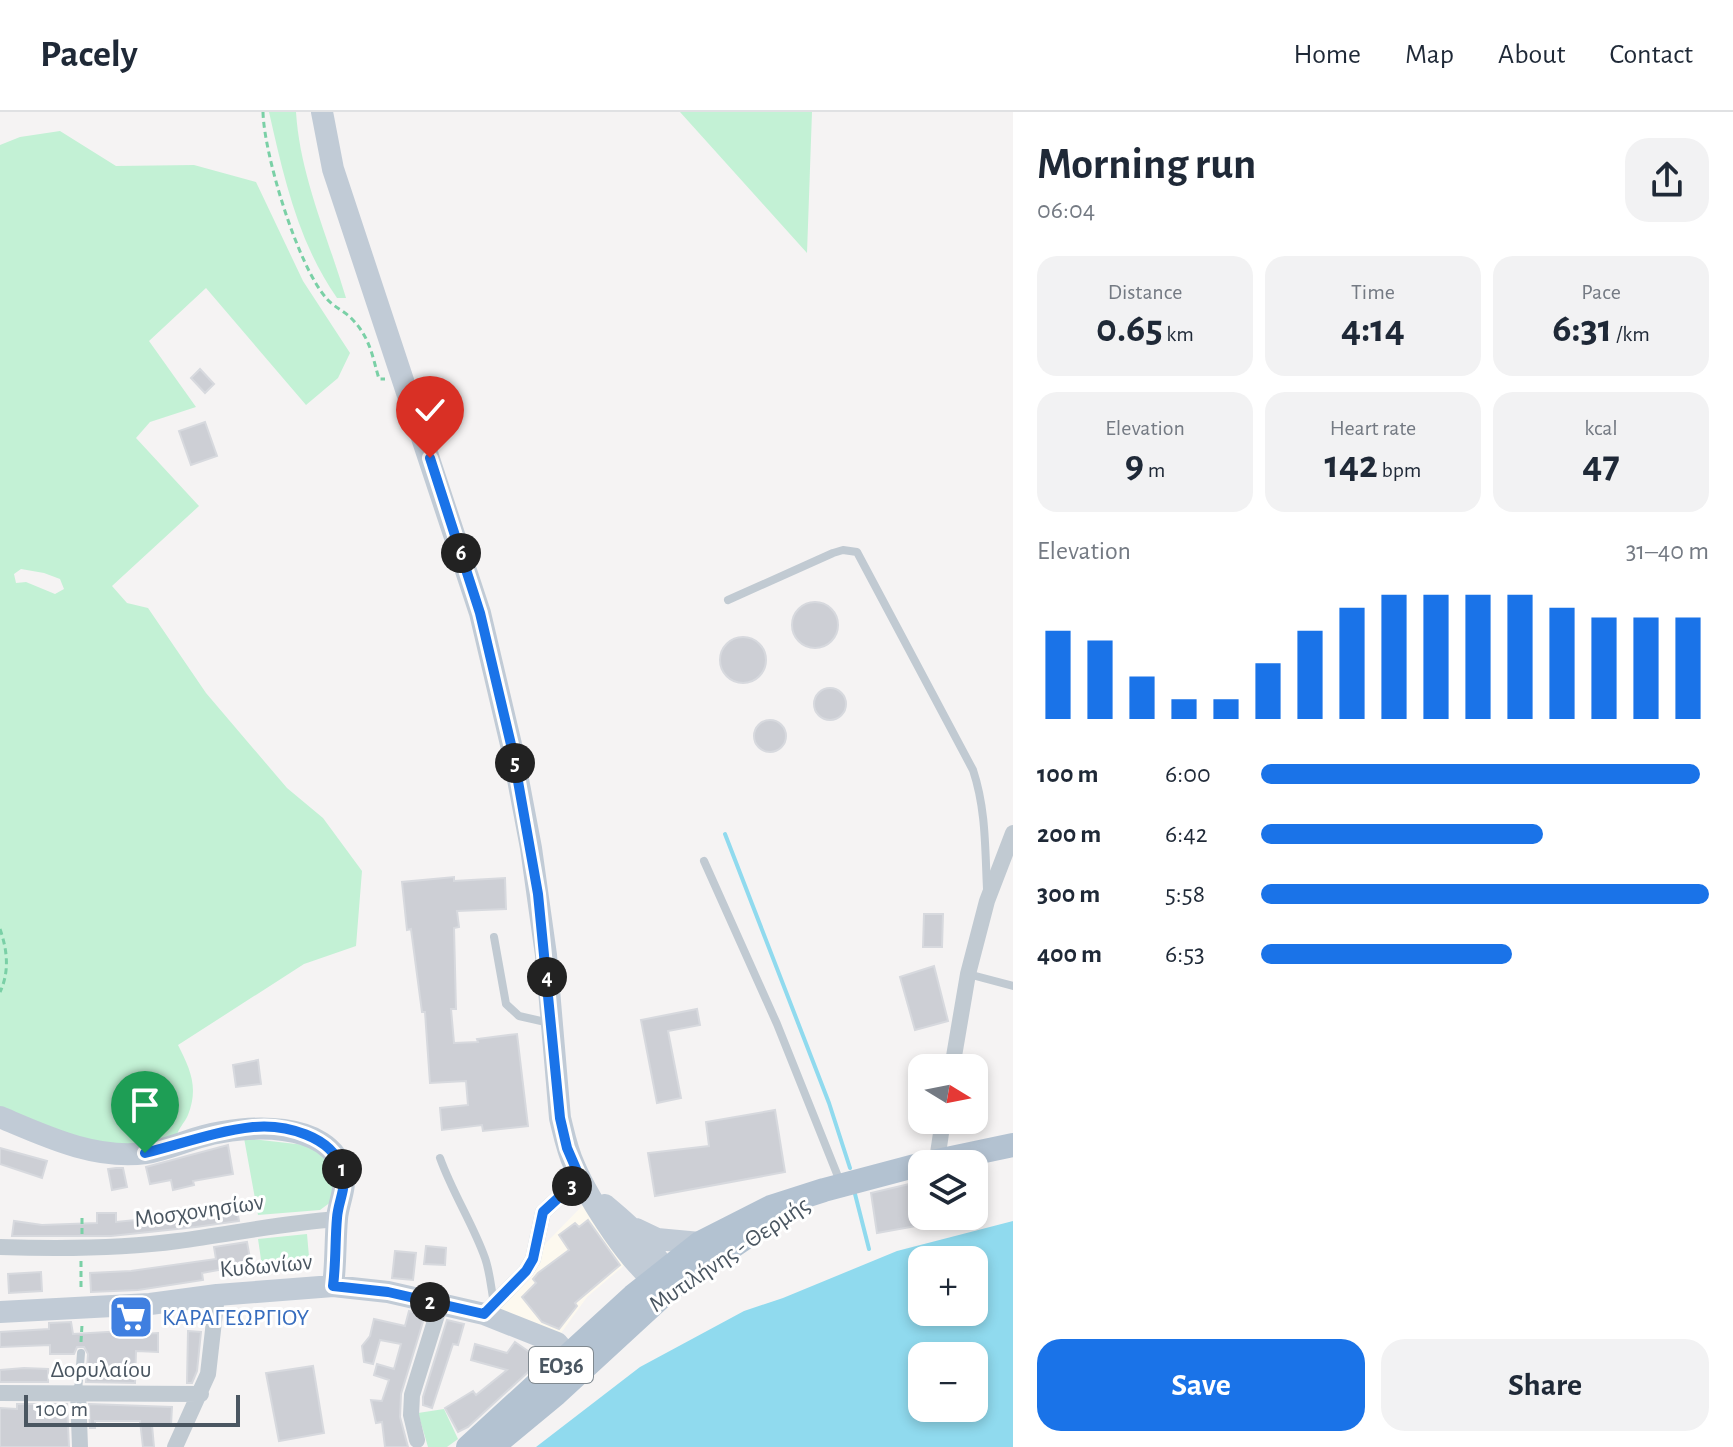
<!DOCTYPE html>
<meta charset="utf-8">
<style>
:root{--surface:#fff;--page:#f2f2f3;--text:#1f2937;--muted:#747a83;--line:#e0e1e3;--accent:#1a73e8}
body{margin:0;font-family:"Alegreya Sans",sans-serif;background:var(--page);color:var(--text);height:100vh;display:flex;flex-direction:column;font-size:30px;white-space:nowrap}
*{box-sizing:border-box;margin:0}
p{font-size:26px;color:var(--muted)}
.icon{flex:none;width:44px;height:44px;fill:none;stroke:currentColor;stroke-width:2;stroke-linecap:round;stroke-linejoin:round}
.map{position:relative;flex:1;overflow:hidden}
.sheet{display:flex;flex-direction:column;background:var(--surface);width:720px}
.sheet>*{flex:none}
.needle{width:52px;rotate:100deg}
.buttons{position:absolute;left:908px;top:942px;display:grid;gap:16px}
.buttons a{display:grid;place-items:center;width:80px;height:80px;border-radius:16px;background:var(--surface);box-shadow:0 4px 12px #0003;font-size:40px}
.scale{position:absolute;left:24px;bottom:20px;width:216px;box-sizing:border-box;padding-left:8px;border:4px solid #4a5661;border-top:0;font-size:22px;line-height:28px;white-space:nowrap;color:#4a5661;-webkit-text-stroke:6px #fff;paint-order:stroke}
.pin{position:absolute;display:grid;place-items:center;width:68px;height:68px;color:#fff;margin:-82px -34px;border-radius:50% 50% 50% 0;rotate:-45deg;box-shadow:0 0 8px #0007}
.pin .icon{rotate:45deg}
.km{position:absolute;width:40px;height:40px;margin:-20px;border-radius:50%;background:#222;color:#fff;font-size:22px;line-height:40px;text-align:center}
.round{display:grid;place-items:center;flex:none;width:84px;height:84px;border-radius:24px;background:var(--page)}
.overview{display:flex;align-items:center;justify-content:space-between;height:136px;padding:0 24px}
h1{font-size:44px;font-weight:600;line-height:60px}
.figures{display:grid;grid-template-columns:repeat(3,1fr);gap:12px;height:136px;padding:8px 24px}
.figures div{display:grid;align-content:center;border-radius:20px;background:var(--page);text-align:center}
.figures b{font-size:40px;font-weight:600}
.figures small{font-size:22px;font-weight:400}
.figures p{font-size:22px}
.chart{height:224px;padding:16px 24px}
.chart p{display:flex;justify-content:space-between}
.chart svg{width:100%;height:144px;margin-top:8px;stroke:var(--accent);stroke-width:6}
.primary-button{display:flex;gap:16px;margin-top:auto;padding:16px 24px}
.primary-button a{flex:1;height:92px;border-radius:24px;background:var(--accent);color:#fff;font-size:32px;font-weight:600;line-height:92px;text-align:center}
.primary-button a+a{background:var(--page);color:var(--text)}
ul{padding:0 24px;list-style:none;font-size:26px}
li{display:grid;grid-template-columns:128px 96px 1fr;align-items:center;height:60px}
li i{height:20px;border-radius:10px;background:var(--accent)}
header{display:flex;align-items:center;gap:48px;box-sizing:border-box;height:112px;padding:0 40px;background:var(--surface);border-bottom:2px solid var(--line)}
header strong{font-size:38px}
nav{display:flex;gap:44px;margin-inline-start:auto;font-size:28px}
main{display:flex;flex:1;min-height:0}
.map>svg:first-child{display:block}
.commercial{fill:#fdf9ef}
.green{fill:#c3f1d5;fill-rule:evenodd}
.water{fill:#90daee;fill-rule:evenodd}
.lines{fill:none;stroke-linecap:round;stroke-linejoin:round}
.stream{stroke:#90daee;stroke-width:4}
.building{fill:#cdcfd5;stroke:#d7d9de;stroke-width:2}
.path{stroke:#7ad0a6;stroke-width:3;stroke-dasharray:6 4;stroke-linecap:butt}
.lane{stroke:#c1cad2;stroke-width:8}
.street{stroke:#c1cad2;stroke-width:16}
.secondary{stroke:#c1cbd6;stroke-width:22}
.primary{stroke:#b3c2d1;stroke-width:24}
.route-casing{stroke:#fff;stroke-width:16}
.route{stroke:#1a73e8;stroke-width:10}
.labels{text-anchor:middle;stroke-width:6;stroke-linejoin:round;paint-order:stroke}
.shield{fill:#fff;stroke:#808990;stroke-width:2}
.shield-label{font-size:22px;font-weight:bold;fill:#4a5661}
.street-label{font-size:24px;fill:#4a5661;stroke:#fff}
.shop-label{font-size:24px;fill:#366cbe;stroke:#fff;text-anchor:start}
</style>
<header>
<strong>Pacely</strong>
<nav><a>Home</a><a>Map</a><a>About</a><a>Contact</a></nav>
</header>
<main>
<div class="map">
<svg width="1013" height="1335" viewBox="0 0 1013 1335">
<rect width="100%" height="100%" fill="#f5f3f3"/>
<path class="commercial" d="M586 1090 628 1150 587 1185 556 1228 497 1198 527 1165 545 1132Z"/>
<path class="green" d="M269 0H296C300 64 328 125 346 186H337C298 130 284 66 269 0Z
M680 0H812L807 141Z
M60 19 116 54 194 53 256 70 303 169 350 241 338 266 306 293 206 176 149 229 196 295 150 310 136 326 199 394 112 474 127 491 148 496 206 581 287 676 323 706 362 759 356 834 304 852 178 933C190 957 199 975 188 1003 184 1012 178 1016 176 1026 109 1044 60 1022 0 996V33L20 25ZM21 457 44 461 60 467 64 477 55 482 26 470 16 471 14 462Z
M244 1026 314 1034 336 1051 339 1084 320 1098 258 1103Z
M307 1122 310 1156 263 1161 258 1127Z
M444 1297 458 1327 447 1335H428L418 1301Z"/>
<path class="water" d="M1013 1109V1335H536L640 1255 744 1199 783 1186 897 1139ZM922 1148H974V1200H922ZM922 1244H974V1296H922Z"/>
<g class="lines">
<path class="stream" d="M725 722 829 991 850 1056
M855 1082 869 1137"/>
</g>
<path class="building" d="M200 257 214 272 205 281 191 266Z
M205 310 217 344 191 353 179 319Z
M792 513a23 23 0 1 1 46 0a23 23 0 1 1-46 0Z
M720 548a23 23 0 1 1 46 0a23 23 0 1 1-46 0Z
M814 592a16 16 0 1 1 32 0a16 16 0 1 1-32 0Z
M754 624a16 16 0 1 1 32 0a16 16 0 1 1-32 0Z
M454 765V769L505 766 506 797 457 799 459 815 454 816 456 897H451L454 931 478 930 477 927 517 922 528 1014 483 1019 482 1013 442 1018 440 996 468 993 466 969 430 971 425 900H422L411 817 407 818 402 770Z
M924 802H943L942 835H923Z
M934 854 948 909 915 918 900 865Z
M697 897 700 913 668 919 681 986 657 991 641 908Z
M258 948 261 972 236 975 233 953Z
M775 998 785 1060 655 1084 648 1041 709 1034 706 1010Z
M228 1033 233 1062 193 1069 194 1073 173 1078 171 1068 150 1072 146 1055Z
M0 1036 47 1049 42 1066 0 1052Z
M116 1056H123L127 1075 112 1078 108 1057Z
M922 1069V1113L877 1121 871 1081Z
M236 1093 239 1109 196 1115 111 1124H12L14 1109 42 1113 97 1111V1101H116V1110L166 1105V1102Z
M588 1108 620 1153 575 1191 577 1194 559 1217 542 1210 522 1185 536 1171 533 1167 538 1161 569 1138 559 1123 575 1111 579 1115Z
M247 1130 251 1152 202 1161 203 1168 138 1178 91 1180 90 1161 131 1159 216 1147 214 1135Z
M426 1134 446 1136 445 1153 424 1152Z
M395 1139 416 1141 413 1168 392 1166Z
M41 1160 42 1179 9 1181 8 1162Z
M409 1199 425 1203 401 1282 400 1305 408 1335H385L382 1310 376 1311 371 1288 382 1289 389 1268 374 1263 377 1252 394 1257 401 1232 380 1228 373 1252 364 1250 362 1234 370 1224 374 1207 405 1214Z
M447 1208 464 1212 458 1233 453 1232 432 1296 423 1293V1285Z
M71 1210 73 1222 124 1219 125 1223 158 1221V1240L136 1239 135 1271 86 1270 88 1242 84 1235H77L74 1242H50V1233L0 1235V1220L49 1217V1211Z
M188 1219 201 1220 197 1259 192 1271H187Z
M515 1230 541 1248 468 1315 458 1320 445 1296 473 1279 476 1283 507 1258 471 1248 475 1232 507 1241Z
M313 1254 324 1321 279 1329 266 1261Z
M24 1256 48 1257V1270H0V1258Z
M17 1292H67L69 1335H0V1296L17 1297Z
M89 1292 172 1295 171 1313H152L154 1335H143L140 1309H95V1316H90Z"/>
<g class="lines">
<path class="path" d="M263 0C264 43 298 155 327 187 334 195 344 199 351 206 370 225 372 243 379 267H385
M0 817C7 837 10 859 0 880
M82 1122V1105
M81 1149V1178
M81 1230 82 1213"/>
<path class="lane" d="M728 488 833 441 843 438 857 440 973 658C986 697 985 736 987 777
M704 749 777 912 841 1072
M494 825 506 892 519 904 550 911
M968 862 1013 874
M440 1046C453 1082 473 1112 485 1146 490 1160 491 1176 494 1191
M78 1280 81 1241"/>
<path class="street" d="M952 956 968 862 987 789 1013 721
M937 1048 943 1008
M0 1135C60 1137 119 1137 178 1129 231 1122 283 1111 337 1107
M484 1202 526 1159 533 1147 543 1100 580 1066
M78 1280 80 1335
M0 1281 201 1282
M417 1328 411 1303 412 1283 440 1193
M175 1335 208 1262 217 1183"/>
<path class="secondary" d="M322 0 333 57 480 501 513 641 531 736 546 843 560 1006C564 1022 567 1038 574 1053 588 1086 634 1160 665 1176
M0 1005C45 1024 95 1048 146 1041 166 1038 185 1029 204 1024 244 1013 330 1007 343 1060 347 1076 338 1091 337 1107 335 1130 336 1152 333 1174
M605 1093C629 1113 664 1142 668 1174
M636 1117 657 1127 700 1131
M0 1200 150 1192 217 1183 333 1174 388 1180 484 1202 557 1231 569 1245"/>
<path class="primary" d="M923 1052 1013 1033
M468 1335 633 1184 700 1131 771 1095 824 1078 922 1052
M492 1335 556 1282 669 1178 767 1111"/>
</g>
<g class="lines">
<g class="route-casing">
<path id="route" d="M145 1041C181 1032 216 1019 253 1015 285 1012 332 1024 342 1057 348 1074 338 1089 337 1106 335 1128 336 1151 333 1174L388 1180 484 1202 526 1159 533 1147 543 1100 580 1066 567 1036 560 1006 538 782 513 641 480 501 430 346"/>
</g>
<use href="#route" class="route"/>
</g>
<defs>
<g id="supermarket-square" transform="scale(2.3)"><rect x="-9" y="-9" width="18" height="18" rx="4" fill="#3f7fe0" stroke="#fff"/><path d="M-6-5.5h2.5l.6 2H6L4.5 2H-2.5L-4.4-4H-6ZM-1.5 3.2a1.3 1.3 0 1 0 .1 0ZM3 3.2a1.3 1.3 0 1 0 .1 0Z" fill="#fff"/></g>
</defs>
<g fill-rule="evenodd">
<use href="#supermarket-square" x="131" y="1205"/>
</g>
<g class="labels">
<rect class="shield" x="529" y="1235" width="64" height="36" rx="6"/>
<g class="shield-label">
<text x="561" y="1261">ΕΟ36</text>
</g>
<g class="street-label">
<text transform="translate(199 1098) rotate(-8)" y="8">Μοσχονησίων</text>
<text transform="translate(729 1142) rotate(-34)" y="8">Μυτιλήνης - Θερμής</text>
<text transform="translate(266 1153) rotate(-5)" y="8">Κυδωνίων</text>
<text x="101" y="1265">Δορυλαίου</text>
</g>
<g class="shop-label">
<text x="162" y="1213">ΚΑΡΑΓΕΩΡΓΙΟΥ</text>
</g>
</g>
</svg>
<div class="buttons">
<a><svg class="needle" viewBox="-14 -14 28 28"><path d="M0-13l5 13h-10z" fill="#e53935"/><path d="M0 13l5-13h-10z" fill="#747a83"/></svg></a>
<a><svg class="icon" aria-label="layers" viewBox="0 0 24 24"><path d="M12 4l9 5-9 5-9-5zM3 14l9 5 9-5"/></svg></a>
<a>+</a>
<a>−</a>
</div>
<div class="scale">100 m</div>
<div class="pin" style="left:145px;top:1041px;background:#1e9e55"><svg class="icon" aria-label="arrive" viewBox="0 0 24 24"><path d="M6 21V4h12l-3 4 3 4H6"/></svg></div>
<div class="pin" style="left:430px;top:346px;background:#d93025"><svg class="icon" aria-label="check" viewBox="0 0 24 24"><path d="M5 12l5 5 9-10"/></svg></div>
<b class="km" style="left:342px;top:1057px">1</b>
<b class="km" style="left:430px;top:1190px">2</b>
<b class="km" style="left:572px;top:1074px">3</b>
<b class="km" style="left:547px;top:865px">4</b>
<b class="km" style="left:515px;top:651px">5</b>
<b class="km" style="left:461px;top:441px">6</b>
</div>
<section class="sheet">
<div class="overview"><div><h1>Morning run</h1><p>06:04</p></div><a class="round"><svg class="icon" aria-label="share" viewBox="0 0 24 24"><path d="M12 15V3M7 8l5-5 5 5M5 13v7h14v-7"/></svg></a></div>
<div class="figures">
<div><p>Distance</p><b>0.65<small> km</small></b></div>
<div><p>Time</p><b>4:14</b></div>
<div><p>Pace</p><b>6:31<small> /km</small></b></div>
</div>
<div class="figures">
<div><p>Elevation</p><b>9<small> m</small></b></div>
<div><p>Heart rate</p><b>142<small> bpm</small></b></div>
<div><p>kcal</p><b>47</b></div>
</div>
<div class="chart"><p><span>Elevation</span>31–40 m</p>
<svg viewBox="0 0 160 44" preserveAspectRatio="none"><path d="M5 44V17M15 44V20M25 44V31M35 44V38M45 44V38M55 44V27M65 44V17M75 44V10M85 44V6M95 44V6M105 44V6M115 44V6M125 44V10M135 44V13M145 44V13M155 44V13"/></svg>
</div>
<ul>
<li><b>100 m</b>6:00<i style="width:98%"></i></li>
<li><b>200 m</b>6:42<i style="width:63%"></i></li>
<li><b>300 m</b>5:58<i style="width:100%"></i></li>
<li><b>400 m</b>6:53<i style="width:56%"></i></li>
</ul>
<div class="primary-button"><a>Save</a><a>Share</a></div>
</section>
</main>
